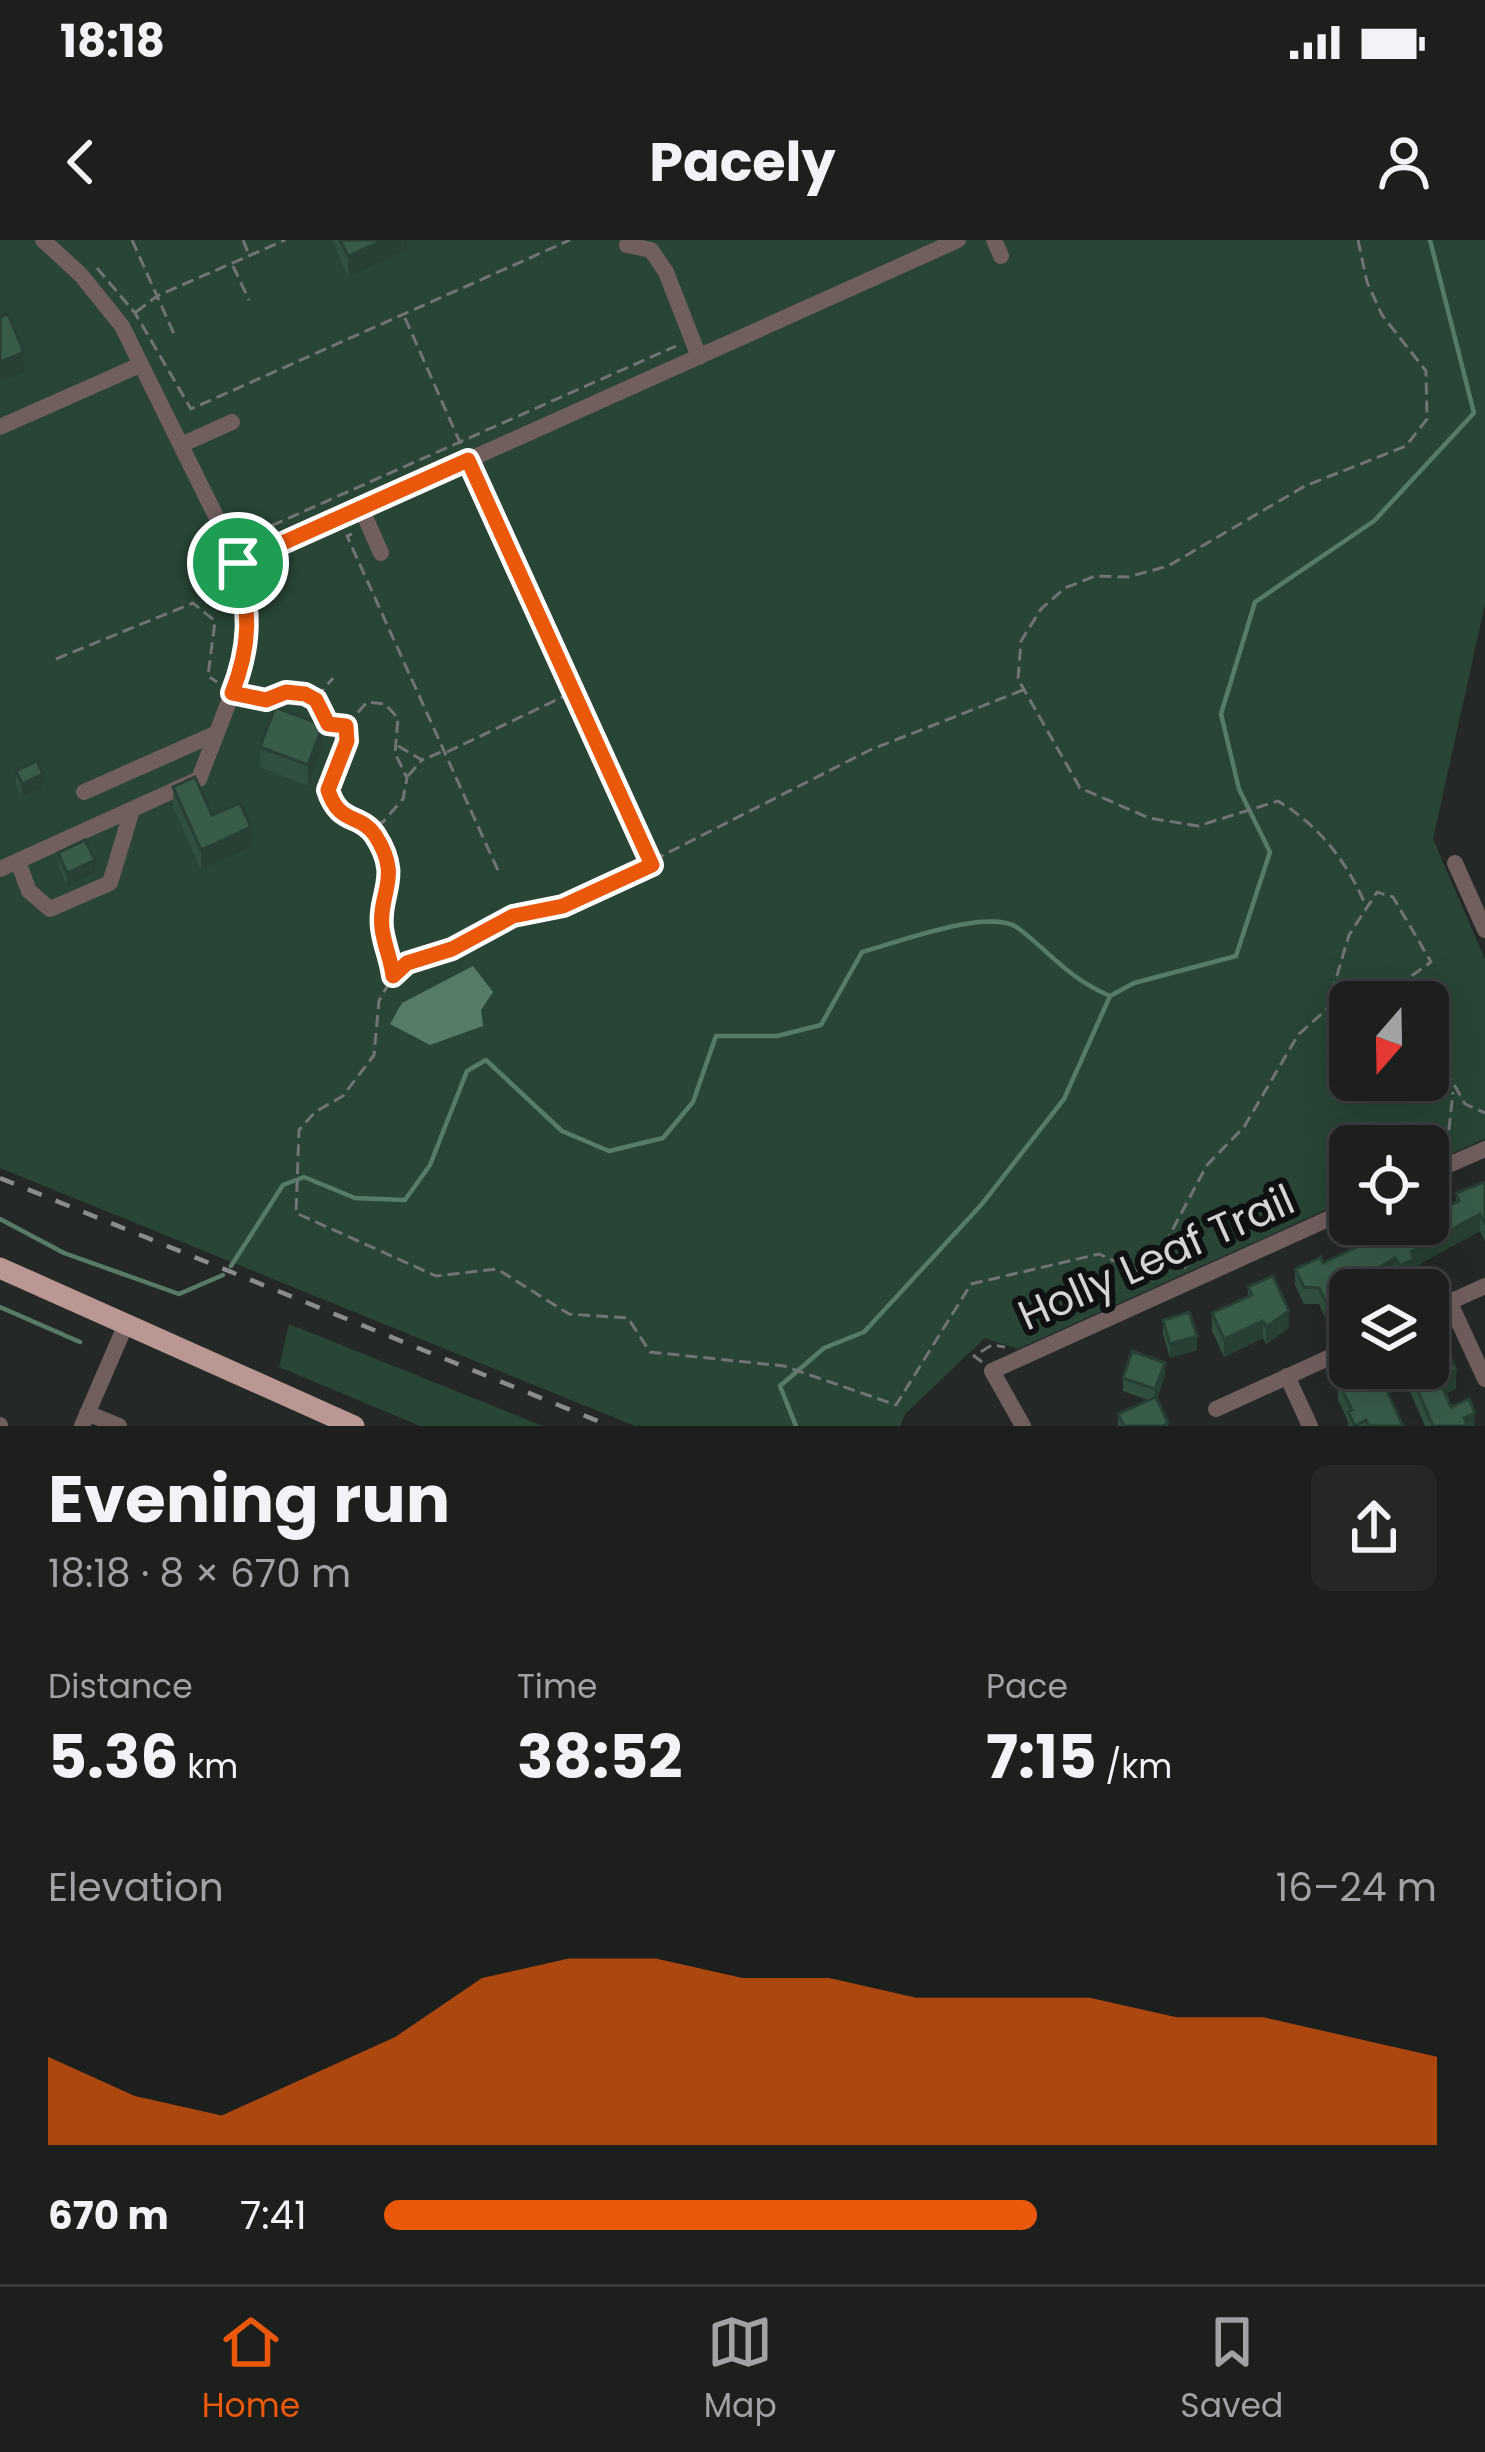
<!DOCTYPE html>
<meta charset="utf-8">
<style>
:root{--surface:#1c1f1c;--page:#252725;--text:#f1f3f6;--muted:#a0a2a3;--line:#3a3d3b;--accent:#ea580c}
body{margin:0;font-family:Poppins,sans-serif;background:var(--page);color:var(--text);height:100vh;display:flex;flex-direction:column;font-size:45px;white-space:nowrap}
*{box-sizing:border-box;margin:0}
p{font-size:39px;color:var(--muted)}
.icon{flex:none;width:66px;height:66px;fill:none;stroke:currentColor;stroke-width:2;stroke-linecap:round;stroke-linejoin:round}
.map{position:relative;height:1186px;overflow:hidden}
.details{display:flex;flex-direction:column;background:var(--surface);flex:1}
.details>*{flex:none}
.needle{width:78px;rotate:200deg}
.tools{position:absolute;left:1329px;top:741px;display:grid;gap:24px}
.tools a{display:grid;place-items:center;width:120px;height:120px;border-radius:18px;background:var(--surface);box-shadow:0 12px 48px #0002,0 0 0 3px var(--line);font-size:60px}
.pin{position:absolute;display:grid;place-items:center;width:102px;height:102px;color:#fff;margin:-51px;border:6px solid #fff;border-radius:50%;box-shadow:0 3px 12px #0007}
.round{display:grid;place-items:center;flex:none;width:126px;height:126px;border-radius:18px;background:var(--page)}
.head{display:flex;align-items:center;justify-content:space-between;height:204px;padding:0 48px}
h1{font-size:66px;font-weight:700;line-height:90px}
.stats{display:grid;grid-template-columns:repeat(3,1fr);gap:18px;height:204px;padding:12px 48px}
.stats div{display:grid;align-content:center}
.stats b{font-size:60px;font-weight:700}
.stats small{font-size:33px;font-weight:400}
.stats p{font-size:33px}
.chart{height:336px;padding:24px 48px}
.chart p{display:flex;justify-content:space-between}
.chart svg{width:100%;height:216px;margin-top:12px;fill:var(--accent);opacity:.7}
ul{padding:0 48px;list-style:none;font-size:39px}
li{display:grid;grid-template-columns:192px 144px 1fr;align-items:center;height:90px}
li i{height:30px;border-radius:15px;background:var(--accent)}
.status{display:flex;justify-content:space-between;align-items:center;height:84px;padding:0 60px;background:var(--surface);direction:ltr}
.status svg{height:33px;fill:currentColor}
header{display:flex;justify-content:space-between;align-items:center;height:156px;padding:0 48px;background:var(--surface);font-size:54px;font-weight:700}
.tab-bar{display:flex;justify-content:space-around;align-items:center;height:168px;border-top:3px solid var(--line);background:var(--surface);font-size:33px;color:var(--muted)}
.tab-bar a{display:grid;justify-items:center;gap:6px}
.tab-bar .current{color:var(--accent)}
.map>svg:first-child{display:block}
.green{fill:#284535;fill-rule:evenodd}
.water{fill:#577b67}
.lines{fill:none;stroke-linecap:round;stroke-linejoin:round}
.stream{stroke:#577b67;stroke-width:4.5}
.path{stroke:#717472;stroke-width:3;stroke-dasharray:12 6;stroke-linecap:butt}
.minor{stroke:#715f5e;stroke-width:16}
.major{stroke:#bb9794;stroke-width:21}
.rail{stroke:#8a8d8b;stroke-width:4.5;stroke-dasharray:15 15;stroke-linecap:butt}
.wall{fill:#314f3f}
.shaded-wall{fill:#284033}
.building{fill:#395c49;stroke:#284033;stroke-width:3}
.route-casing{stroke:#fff;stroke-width:24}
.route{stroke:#ea580c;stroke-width:15}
.labels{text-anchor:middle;stroke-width:12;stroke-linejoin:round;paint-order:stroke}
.street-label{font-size:42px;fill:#d3d5d4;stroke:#0f1110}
</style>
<div class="status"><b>18:18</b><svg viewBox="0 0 49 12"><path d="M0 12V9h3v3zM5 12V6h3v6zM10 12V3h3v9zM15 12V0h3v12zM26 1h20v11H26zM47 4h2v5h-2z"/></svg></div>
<header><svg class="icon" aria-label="back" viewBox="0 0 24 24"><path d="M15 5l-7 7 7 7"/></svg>Pacely<svg class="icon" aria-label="person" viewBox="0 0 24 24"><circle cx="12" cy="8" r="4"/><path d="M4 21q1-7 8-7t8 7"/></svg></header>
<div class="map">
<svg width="1485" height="1186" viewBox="0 0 1485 1186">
<rect width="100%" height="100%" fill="#252926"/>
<path class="green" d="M0 0H1485V364L1433 599 1485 719V899L1428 924V906H1350V959L1018 1109 985 1098 905 1174 900 1186H635L0 928ZM1350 762H1428V840H1350Z
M289 1084 543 1186H420L279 1127Z"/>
<path class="water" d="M473 726 493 752 481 770 483 786 430 805 390 784 402 763Z"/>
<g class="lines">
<path class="stream" d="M0 979 64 1013 179 1054 223 1035
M231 1026 283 945 304 937 355 958 405 960 430 925 467 831 486 820 562 891 609 911 663 898 693 862 716 796H777L821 785 862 712C896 703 989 667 1018 688 1051 713 1067 737 1108 755
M0 1067 80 1102
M796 1186 780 1146 824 1108 864 1092 982 964 1064 859 1110 756 1134 743 1236 716 1270 612 1239 549 1221 474 1255 362 1374 281 1474 173 1430 0"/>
<path class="path" d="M132 0 174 94
M243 0 249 15
M1358 0 1367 42 1382 75 1426 131 1427 179 1406 206 1305 246 1168 326 1128 337 1095 336 1065 348 1041 369 1021 401 1018 439 1080 548 1149 578 1198 586 1278 561C1320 586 1347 622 1366 666
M233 26 249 60
M97 28 135 73 191 169 570 0
M136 72 157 56 285 0
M405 78 462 207
M475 238 651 622
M255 293 676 106
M352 294 347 296 500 635
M56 419 193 363 215 381 208 436 217 442
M1023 450 870 510 563 666 513 676 452 709 407 723 393 736 379 761 374 815 343 856 315 872 299 890 296 973 436 1036 497 1029 569 1074 628 1078 650 1112 784 1126 896 1165 971 1044 1099 1014 1142 1033 1151 1030 1207 925 1244 887 1298 795 1327 769 1349 695 1377 652 1393 657 1431 722 1403 742 1404 762
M246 457 305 455 316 460 328 484 346 486 347 501 328 551C337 581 368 577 379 604 401 656 370 673 391 717L407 723
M316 458 333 438
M346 486 367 462 385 464 398 478 395 513 407 538 403 559 383 582 369 586
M398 506 422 520 443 511
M447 512 573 452
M408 536 421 521
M1428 825 1446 830 1465 864 1485 873
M1447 908 1453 852
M1164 1013 1186 1028
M1129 1050 1135 1030
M982 1122 974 1116 992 1105 1005 1107"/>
<path class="minor" d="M994 0 1001 16
M627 5 651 10 666 32 699 117
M0 187 140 125
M181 205 232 182
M361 268 381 313
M239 323 958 0
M84 552 217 493
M18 622 29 651 50 669 110 643 132 570
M1455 623 1485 690
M0 629 199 539 245 420 251 375 239 323 122 86 81 35 43 0
M1428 934 1485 909
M1450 1063 1485 1139
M1428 1072 1485 1046
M1287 1136 1310 1186
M1216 1169 1350 1108
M87 1173 119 1186
M0 1185V1186
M82 1186 126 1084
M1023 1186 992 1131 1350 969"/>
<path class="major" d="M0 1028 354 1186"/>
<path class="rail" d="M0 938 610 1186"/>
</g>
<path class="wall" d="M332 0H407V10L348 37Z
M323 506 308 546 260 527V507Z
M16 531 43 547 22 557 16 545Z
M173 547 251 607 201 630 173 567Z
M58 613 95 633 67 646 58 626Z
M1485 942V1001L1480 991 1414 1027V1036L1400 1043 1395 1034 1350 1050V1062L1325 1077 1319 1064H1304L1295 1045V1029L1323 1023 1368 1002V990L1399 988 1456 962V953Z
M1248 1047 1289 1088 1266 1104 1263 1098 1224 1117 1212 1091V1073L1248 1057Z
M1163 1080 1197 1110 1170 1118 1163 1094Z
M1345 1123 1428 1128 1456 1149 1447 1153 1451 1167 1475 1186H1425L1407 1145 1388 1154 1403 1186H1348V1181L1338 1160V1141L1344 1138Z
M1165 1136 1157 1158 1168 1186H1118V1174L1148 1160 1123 1151V1138Z"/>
<path class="shaded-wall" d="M384 0H407V10L348 37V16Z
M24 112V132L0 142V122Z
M323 485V506L308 546V525Z
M43 534V547L22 557V544Z
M251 587V607L201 630V610Z
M95 620V633L67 646V633Z
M1480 974V991L1414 1027V1036L1400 1043V1026L1411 1012Z
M1395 1018V1034L1369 1050H1350V1062L1325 1077V1060Z
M1289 1071V1088L1266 1104V1087Z
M1263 1081V1098L1224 1117V1099Z
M1197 1096V1110L1170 1118V1104Z
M1165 1123V1136L1155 1163V1149Z
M1404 1128H1407V1145L1381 1157V1138Z
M1456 1130V1149L1447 1153V1162L1441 1145 1443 1135Z
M1475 1173V1186H1464V1178Z"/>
<path class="building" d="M340 0H384L348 16Z
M8 74 24 112 0 122V77Z
M275 467 323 485 308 525 260 507Z
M37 521 43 534 22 544 16 531Z
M195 537 212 575 240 563 251 587 201 610 173 547Z
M85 600 95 620 67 633 58 613Z
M1485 942V984L1480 974 1411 1012 1414 1019 1400 1026 1395 1018 1325 1060 1319 1048 1304 1047 1295 1029 1321 1017 1323 1023 1373 999 1368 990 1381 984H1397L1399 988 1408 984H1428V975L1459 961 1456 953Z
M1273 1036 1289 1071 1266 1087 1263 1081 1224 1099 1212 1073 1252 1055 1248 1047Z
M1189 1072 1197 1096 1170 1104 1163 1080Z
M1428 1092 1434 1097 1440 1094 1456 1130 1443 1135 1447 1143 1441 1145 1451 1167 1469 1159 1475 1173 1464 1178 1468 1186H1433L1408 1128H1428Z
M1132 1111 1165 1123 1155 1149 1123 1138Z
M1350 1121V1128H1404L1381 1138 1403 1186H1369L1366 1180 1355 1186 1348 1172 1352 1170 1338 1141 1344 1138 1345 1123Z
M1156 1157 1168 1183 1163 1186H1124L1118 1174Z"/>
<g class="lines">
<g class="route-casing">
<path id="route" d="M468 220 652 625 563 666 513 676 452 709 407 723 393 736C391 719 384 705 382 688 378 652 403 638 375 595 360 573 339 585 328 550L347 501 346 486 328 484 316 460 305 454 286 452 266 460 232 453C251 405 250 372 238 323Z"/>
</g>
<use href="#route" class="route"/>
</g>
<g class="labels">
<g class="street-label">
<text transform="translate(1156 1017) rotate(-24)" y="15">Holly Leaf Trail</text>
</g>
</g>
</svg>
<div class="tools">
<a><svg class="needle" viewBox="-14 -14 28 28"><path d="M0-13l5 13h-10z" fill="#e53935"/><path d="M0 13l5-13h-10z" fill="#a0a2a3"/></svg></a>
<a><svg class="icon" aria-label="locate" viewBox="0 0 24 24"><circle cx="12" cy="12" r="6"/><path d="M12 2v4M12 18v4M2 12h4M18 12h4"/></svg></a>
<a><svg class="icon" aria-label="layers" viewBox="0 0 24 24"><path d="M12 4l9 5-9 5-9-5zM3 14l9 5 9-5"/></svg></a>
</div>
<div class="pin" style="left:238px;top:323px;background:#1e9e55"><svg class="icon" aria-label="arrive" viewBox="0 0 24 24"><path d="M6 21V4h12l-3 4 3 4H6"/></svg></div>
</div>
<section class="details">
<div class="head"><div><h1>Evening run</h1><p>18:18 · 8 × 670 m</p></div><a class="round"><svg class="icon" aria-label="share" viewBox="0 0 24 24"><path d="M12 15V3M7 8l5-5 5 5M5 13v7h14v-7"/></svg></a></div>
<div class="stats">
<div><p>Distance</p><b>5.36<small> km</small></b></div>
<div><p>Time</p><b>38:52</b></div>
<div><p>Pace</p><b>7:15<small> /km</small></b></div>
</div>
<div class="chart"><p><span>Elevation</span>16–24 m</p>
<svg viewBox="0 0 160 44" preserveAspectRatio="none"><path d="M0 44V26L10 34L20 38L30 30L40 22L50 10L60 6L70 6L80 10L90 10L100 14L110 14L120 14L130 18L140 18L150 22L160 26V44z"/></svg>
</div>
<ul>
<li><b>670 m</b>7:41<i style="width:62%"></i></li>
</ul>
</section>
<nav class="tab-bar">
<a class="current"><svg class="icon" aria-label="home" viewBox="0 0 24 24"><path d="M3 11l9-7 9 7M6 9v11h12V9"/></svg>Home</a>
<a><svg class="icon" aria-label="map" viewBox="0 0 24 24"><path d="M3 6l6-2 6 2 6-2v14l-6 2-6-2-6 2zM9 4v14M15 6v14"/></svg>Map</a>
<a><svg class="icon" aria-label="saved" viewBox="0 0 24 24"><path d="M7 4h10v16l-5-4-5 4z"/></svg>Saved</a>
</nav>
